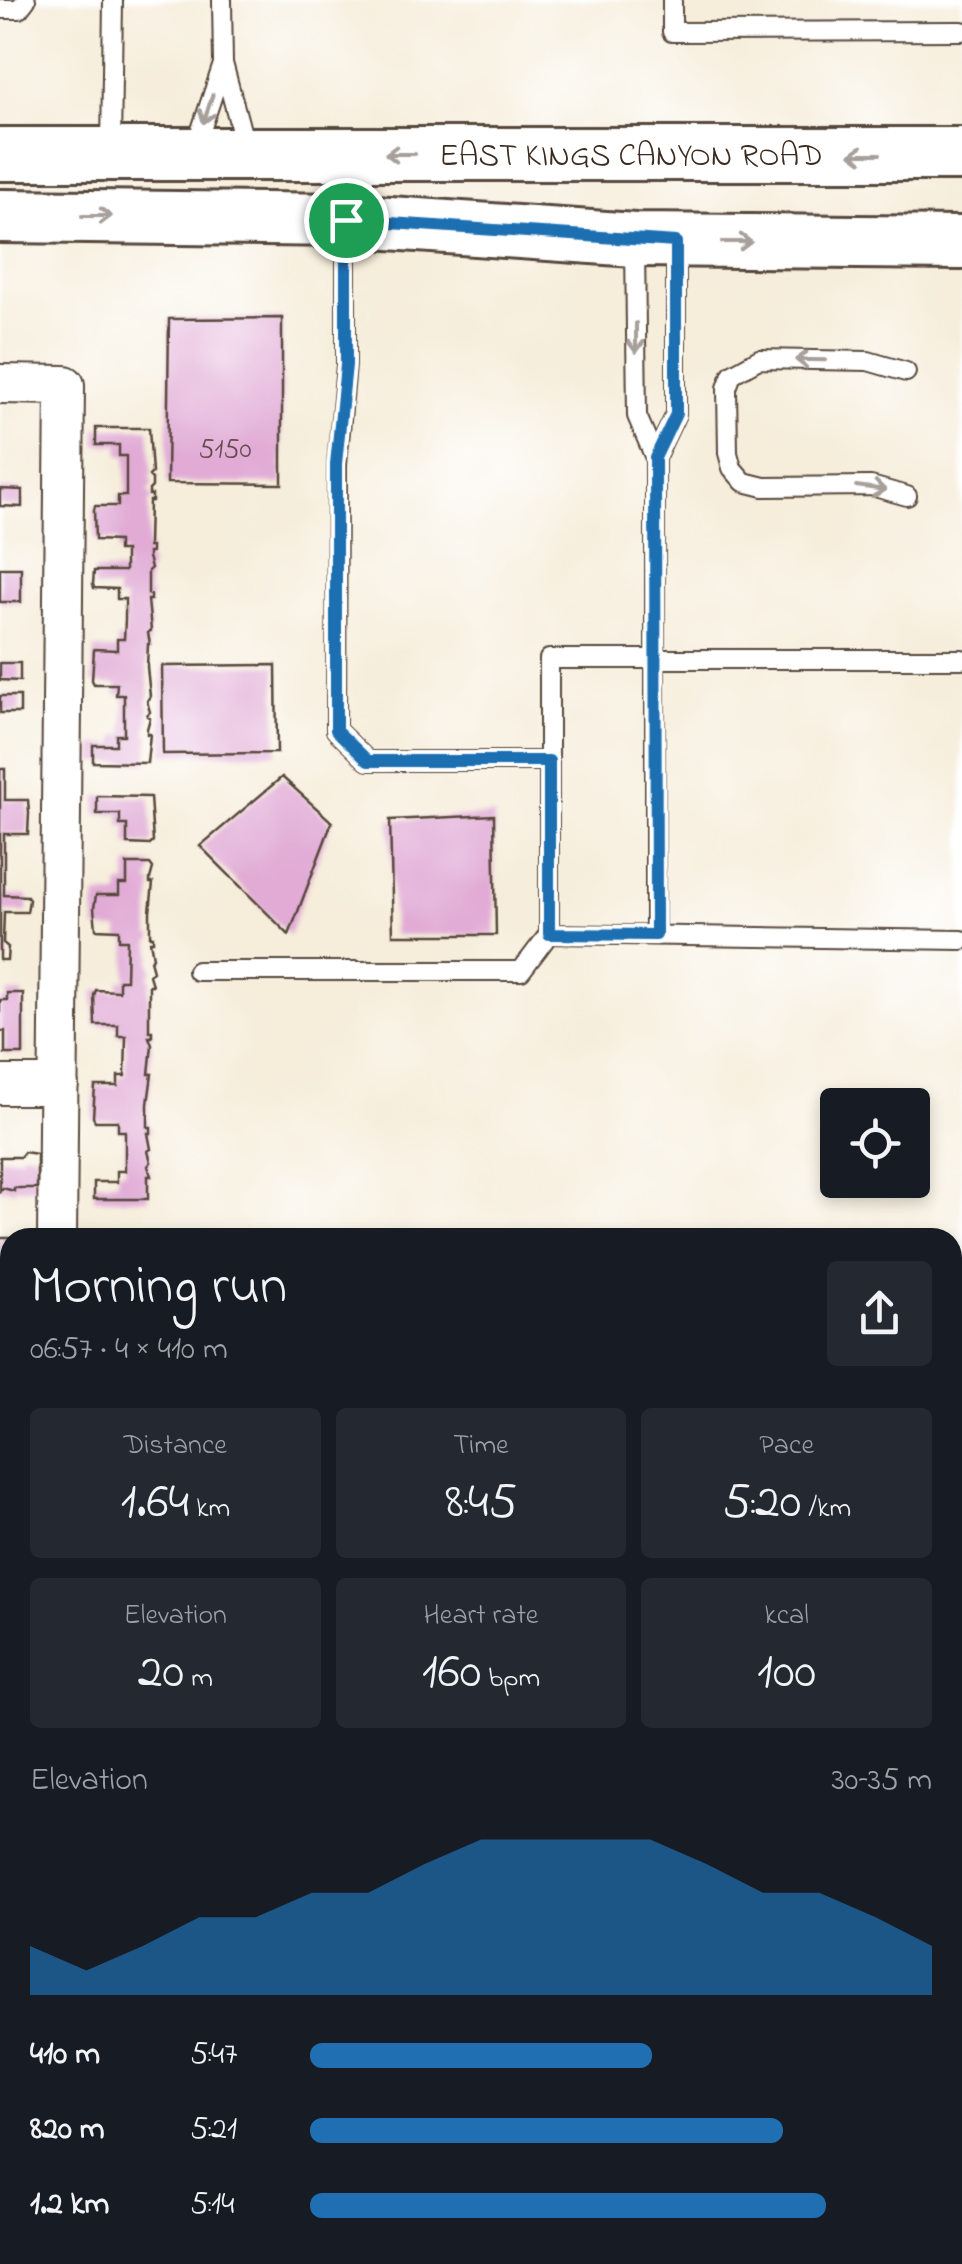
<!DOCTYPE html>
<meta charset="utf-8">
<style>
:root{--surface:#171b24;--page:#242831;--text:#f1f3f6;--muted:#9ea1a6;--accent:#1f6fb2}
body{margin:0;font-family:"Indie Flower",sans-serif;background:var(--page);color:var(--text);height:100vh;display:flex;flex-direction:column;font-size:38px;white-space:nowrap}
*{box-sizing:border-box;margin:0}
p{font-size:32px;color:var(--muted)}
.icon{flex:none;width:55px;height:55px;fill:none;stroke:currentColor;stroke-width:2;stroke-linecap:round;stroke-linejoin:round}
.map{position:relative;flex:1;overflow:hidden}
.side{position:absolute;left:0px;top:1228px;width:962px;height:1038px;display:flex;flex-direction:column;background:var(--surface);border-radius:30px 30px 0 0;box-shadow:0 5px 15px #0003}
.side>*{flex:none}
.buttons{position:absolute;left:820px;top:1088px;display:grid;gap:20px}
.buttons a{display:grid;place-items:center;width:110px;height:110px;border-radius:10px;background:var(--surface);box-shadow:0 5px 15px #0003;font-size:50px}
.pin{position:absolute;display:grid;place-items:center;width:85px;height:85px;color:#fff;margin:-42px;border:5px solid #fff;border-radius:50%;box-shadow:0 2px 10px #0007}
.round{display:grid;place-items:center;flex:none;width:105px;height:105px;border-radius:10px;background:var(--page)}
.head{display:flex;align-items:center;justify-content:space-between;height:170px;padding:0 30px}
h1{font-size:55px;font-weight:600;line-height:75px}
.stats{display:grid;grid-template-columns:repeat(3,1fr);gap:15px;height:170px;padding:10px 30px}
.stats div{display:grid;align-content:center;border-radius:10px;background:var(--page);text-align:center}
.stats b{font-size:50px;font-weight:600}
.stats small{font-size:28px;font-weight:400}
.stats p{font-size:28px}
.chart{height:280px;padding:20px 30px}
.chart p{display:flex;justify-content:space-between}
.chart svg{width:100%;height:180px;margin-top:10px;fill:var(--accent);opacity:.7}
ul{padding:0 30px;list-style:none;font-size:32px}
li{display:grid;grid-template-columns:160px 120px 1fr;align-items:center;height:75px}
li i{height:25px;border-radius:12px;background:var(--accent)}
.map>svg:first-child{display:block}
.building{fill:#e1abd6}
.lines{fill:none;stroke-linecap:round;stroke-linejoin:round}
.service-casing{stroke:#57473a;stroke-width:22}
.minor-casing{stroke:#57473a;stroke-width:42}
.tertiary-casing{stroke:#57473a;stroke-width:52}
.secondary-casing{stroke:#57473a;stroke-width:58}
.service{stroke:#fff;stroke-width:18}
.minor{stroke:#fff;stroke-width:38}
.tertiary{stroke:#fff;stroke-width:48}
.secondary{stroke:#fff;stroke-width:52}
.oneway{stroke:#a79f9a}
.route-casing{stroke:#fff;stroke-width:20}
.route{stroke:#1f6fb2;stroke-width:12}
.labels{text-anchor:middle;stroke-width:8;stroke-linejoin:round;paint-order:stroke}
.number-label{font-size:28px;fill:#644a4c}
.street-label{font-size:32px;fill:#3b2a1e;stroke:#fff}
</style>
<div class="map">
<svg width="962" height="2264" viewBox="0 0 962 2264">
<rect width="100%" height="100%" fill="#fff"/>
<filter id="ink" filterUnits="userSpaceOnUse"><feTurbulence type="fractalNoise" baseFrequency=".01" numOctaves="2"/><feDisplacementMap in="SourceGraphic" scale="20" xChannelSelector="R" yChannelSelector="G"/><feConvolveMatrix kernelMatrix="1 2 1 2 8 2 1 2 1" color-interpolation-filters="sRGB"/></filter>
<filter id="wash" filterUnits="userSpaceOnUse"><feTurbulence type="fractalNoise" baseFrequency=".0048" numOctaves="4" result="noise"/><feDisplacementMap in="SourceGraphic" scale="40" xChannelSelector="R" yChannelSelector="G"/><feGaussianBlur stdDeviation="2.25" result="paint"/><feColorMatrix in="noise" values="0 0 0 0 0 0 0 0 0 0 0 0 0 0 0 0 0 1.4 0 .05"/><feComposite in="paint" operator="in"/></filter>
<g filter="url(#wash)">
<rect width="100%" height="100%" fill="#f6edda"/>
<g id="blocks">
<path class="building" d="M282 318V484L167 483 169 319Z
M96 428H149L152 473 149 476 152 479V487L149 490V495H152V501H149L148 547H151V553H148V557L151 568 148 571V594L151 595V600H148L151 630 148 633 150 644H148L147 667 150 696 147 701 150 712 147 715 150 718 147 729V734H150L147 763 93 762V745H116V735H124V695H116L117 684H94L92 680 94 649 117 650V639H124L125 619V599H117V589L94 588 93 584 94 571H125V551H118V541L95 540 94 510 95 506H118V496H126V456H119V445H96Z
M0 489 22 490V507L0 506Z
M0 568H21V602H0Z
M0 663H20V681L0 680Z
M276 665 277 753 163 754 162 666Z
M0 696H20V713H0Z
M0 769H5V800H28L29 813 28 834H4V895L27 896 29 900 27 912H4L3 943 8 947 7 960H0Z
M282 777 332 822 289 935 200 846Z
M97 796 150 797 153 842 150 845 127 844V825H120V814H97Z
M494 815 496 935H393L390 820Z
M127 864H150L153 868 150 879V883H153L150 912V936H153V941H150L153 957 150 960 153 971 149 975 152 985H149V1031H152V1037H149L152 1045 149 1074H152L148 1104V1127H151V1133H148L151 1149 148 1151 151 1162 148 1166 151 1176H148V1199H94V1182H117V1171H125V1131H118V1121H95L93 1117 95 1086H118V1076H125L126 1036H118V1025H95L94 995 96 990 119 991V980H126L127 940H119V930L96 929 94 908 96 895H119V884H127Z
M7 993H23V1054H5V1031H0V1000H7Z
M24 1152 37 1154V1188H14V1191L3 1188 0 1191V1157H20Z
M0 1238H10V1290H0Z
M0 1736H10V1773H0Z
M0 1888H10V1925H0Z
M0 2053H10V2090H0Z"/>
</g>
</g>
<g filter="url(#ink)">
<use href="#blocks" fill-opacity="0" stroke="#57473a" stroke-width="2.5"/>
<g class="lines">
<g class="service-casing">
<path id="service" d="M222 0 223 63 246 149
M672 0V32L962 31
M0 9H19L26 0
M195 148 223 64
M111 149 113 0
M346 227V365L337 464 336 730 368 761H549
M635 246 637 416 655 458V935
M906 372 868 361 759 359 732 374 727 388 728 453 732 468 744 482 764 487 871 486 907 496
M655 458 676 414V244
M549 934 962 940
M197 971H521L549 934V659H962
M952 1421 962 1412
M0 1653H10"/>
</g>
<g class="minor-casing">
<path id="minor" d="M0 384 65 385 57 1238
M0 1085H59
M0 1346H10
M0 1958H10
M394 2255V2264"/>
</g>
<g class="tertiary-casing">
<path id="tertiary" d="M0 2194H10
M952 2196H962"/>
</g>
<g class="secondary-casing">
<path id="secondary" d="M0 154H962
M0 216 346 220 635 240 962 243"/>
</g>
<use href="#service" class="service"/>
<use href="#minor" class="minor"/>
<use href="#tertiary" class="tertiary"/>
<use href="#secondary" class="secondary"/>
</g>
<defs><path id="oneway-shaft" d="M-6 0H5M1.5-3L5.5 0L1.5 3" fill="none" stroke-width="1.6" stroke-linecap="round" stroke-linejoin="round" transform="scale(2.5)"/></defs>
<g class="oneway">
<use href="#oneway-shaft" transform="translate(208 109) rotate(108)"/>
<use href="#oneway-shaft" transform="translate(400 154) rotate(180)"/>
<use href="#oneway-shaft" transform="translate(865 154) rotate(180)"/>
<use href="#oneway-shaft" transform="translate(97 216)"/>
<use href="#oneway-shaft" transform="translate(737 242)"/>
<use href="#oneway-shaft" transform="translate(636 338) rotate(90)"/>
<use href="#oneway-shaft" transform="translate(810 360) rotate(-179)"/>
<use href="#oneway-shaft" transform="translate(871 488) rotate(8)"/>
</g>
</g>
<g class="lines" filter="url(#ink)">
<g class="route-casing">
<path id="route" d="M346 220 676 242V414L655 458 656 935 549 934V761H368L336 730V464L346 365Z"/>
</g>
<use href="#route" class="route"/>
</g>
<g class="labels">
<g class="number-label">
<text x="225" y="457">5150</text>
</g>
<g class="street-label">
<text x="631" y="165">EAST KINGS CANYON ROAD</text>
</g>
</g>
</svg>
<div class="buttons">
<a><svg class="icon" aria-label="locate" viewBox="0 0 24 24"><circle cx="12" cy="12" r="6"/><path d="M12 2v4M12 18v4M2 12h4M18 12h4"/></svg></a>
</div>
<div class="pin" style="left:346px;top:220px;background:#1e9e55"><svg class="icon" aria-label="arrive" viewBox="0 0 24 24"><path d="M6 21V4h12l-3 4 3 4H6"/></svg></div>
<section class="side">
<div class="head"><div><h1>Morning run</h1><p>06:57 · 4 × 410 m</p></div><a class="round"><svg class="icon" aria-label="share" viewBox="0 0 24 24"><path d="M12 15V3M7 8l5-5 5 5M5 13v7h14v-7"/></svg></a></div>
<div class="stats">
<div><p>Distance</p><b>1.64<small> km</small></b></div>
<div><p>Time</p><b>8:45</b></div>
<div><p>Pace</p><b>5:20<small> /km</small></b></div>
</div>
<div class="stats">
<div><p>Elevation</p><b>20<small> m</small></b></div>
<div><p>Heart rate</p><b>160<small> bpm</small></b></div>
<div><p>kcal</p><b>100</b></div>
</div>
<div class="chart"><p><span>Elevation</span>30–35 m</p>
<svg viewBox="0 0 160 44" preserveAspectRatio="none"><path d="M0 44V32L10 38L20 32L30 25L40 25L50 19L60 19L70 12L80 6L90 6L100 6L110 6L120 12L130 19L140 19L150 25L160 32V44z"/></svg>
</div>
<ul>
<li><b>410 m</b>5:47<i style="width:55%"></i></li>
<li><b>820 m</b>5:21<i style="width:76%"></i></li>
<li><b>1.2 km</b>5:14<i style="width:83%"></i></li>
</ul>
</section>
</div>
